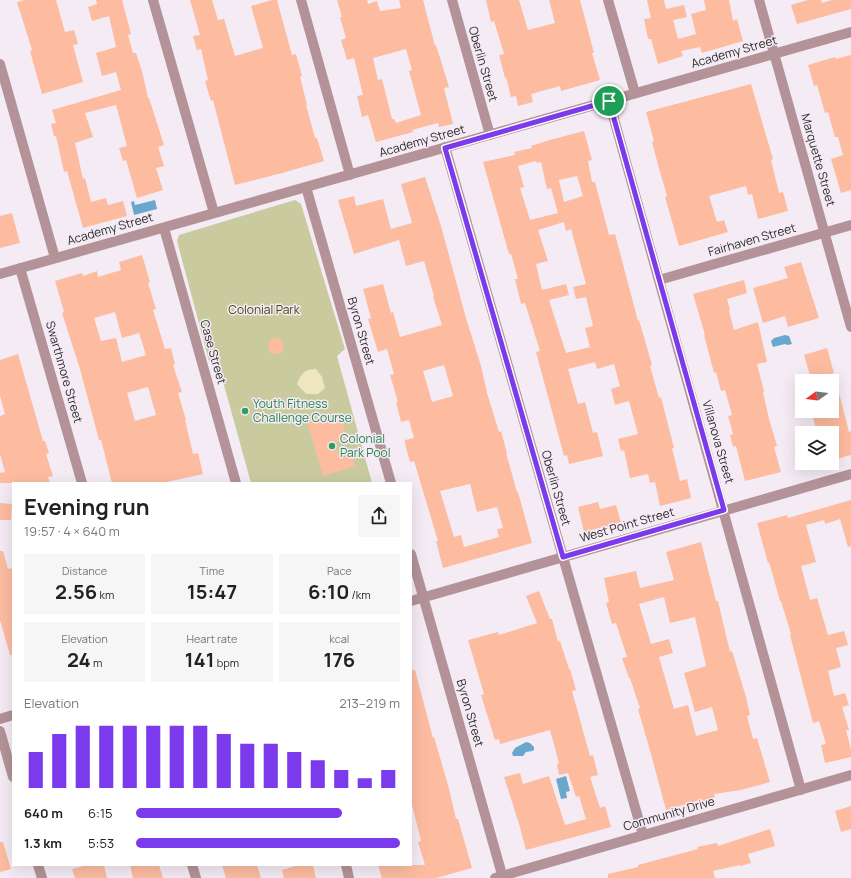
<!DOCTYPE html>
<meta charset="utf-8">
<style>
:root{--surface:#fff;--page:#f6f6f6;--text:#222;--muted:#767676;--accent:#7c3aed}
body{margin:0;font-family:Manrope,sans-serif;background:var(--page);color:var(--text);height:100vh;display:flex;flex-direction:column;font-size:15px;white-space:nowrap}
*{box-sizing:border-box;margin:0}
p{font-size:13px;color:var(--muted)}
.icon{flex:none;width:22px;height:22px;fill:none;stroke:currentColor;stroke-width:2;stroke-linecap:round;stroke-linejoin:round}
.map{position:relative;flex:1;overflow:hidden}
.side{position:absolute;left:12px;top:482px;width:400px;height:384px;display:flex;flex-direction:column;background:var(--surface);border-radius:0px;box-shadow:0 4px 16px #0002}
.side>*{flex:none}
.needle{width:26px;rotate:255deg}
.controls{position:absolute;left:795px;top:374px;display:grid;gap:8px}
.controls a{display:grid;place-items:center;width:44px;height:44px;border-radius:0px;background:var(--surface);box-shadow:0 4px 16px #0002;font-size:20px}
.pin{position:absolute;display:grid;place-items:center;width:34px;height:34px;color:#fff;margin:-17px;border:2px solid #fff;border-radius:50%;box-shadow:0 1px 4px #0007}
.round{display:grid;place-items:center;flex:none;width:42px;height:42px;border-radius:0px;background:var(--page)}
.summary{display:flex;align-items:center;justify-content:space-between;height:68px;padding:0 12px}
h1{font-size:22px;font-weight:700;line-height:30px}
.stats{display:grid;grid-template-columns:repeat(3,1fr);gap:6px;height:68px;padding:4px 12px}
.stats div{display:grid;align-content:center;border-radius:0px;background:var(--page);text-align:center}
.stats b{font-size:20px;font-weight:700}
.stats small{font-size:11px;font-weight:400}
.stats p{font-size:11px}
.chart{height:112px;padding:8px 12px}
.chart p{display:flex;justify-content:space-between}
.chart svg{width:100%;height:72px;margin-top:4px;stroke:var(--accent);stroke-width:6}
ul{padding:0 12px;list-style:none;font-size:13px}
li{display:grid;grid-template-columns:64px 48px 1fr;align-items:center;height:30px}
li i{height:10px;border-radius:5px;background:var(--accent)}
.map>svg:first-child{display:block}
.green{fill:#c9cb9f}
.sand{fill:#efe5c0}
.water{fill:#69a8cc}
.building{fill:#fdbca0;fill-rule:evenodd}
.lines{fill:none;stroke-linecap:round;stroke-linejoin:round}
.minor{stroke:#b39398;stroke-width:10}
.route-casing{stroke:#fff;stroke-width:8}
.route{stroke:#7c3aed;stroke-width:5}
.leisure-dot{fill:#2e9e5b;stroke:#f4ebf5;stroke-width:1.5}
.labels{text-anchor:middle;stroke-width:3;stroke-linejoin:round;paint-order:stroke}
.street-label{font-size:12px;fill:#2d2a2d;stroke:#f4ebf5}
.park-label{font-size:12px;fill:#434413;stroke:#f4ebf5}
.leisure-label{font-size:12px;fill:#27864d;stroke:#f4ebf5;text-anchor:start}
</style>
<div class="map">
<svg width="851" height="878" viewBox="0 0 851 878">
<rect width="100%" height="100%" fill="#f4ebf5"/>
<path class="green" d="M295 200 301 204 345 349 337 356 372 483H251L216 356 209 361 177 241 179 235Z"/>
<path class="sand" d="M316 369 322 377 325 388 318 394H306L297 384C302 372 304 370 316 369Z"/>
<path class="water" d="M155 200 157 209 134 215 131 202 134 201 135 205Z
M785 335 789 336 792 344 787 345 785 344 773 347 771 341 774 338Z
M526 742 530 743 534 747V750L532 751 526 752 523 756H513L512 753 515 748Z
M566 776 570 791 566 792 567 798 561 799 556 779Z"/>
<path class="building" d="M25 0H56L65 32 74 30 78 44 73 45 83 82 42 94 30 51 32 50 17 2Z
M96 0H122L131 34 128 35 133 53H136L142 71 148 98H149L164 145 158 147 164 166 156 168 163 190 137 198 126 160 123 161 119 148 127 146 116 105 85 113 93 137 75 143 83 179 85 178 91 202 106 198 108 205 123 201 127 216 83 228 67 171 64 172 56 136H54L51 124 56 123 52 110 121 90 116 72 102 76 96 53 116 47 109 16 92 21 88 7 97 4Z
M190 0H212L218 20 224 19 235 56 263 48 251 6 272 0H277L292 55 296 54 302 76 300 77 307 105H306L315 138H317L324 161 282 173 235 185 213 100 211 101 205 81 208 80 201 49 197 50 193 36 200 35Z
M337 0H367L368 4 377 1 380 11 401 8 399 0H423L435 46 436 45 449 87 444 88 453 124 439 127 438 123 412 130 413 132 376 142 368 115 362 117 357 96 363 95 354 58 347 60 341 40 346 38 340 17H342ZM406 49 412 70 409 71 421 115 396 123 394 119H392L382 79 378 80 373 58Z
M486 0H519L528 30 555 23 549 0H580L594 53H592L600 80 561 91 560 86 531 94 533 102 518 106 516 96 511 97 506 77 505 78 499 55 504 54 494 21 491 22Z
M647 0H664L666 9 684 5 687 17 673 20 678 39 696 34 691 14 706 10 704 0H729L733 21 737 19 743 41 702 53 700 47 681 51 683 56 658 64 651 39H648L644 19 651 18Z
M808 0H821L822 3 832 0H851V9L797 24 791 5Z
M851 55V190L841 193 831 159 843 155 838 137H835L828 112 825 113 817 85 814 86 808 65 835 57 836 59Z
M751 84 773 159 771 160 779 193 783 192 788 211 758 219 752 194 748 195 746 186 709 196 717 222 724 220 728 232 679 246 665 197 667 196 658 165 652 142 654 141 646 112Z
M584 131 592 160 588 161 592 182H595L609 235 615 234 638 321 639 320 652 365 650 366 659 398 661 397 674 448H672L680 481 687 479 691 498 660 506 655 482 650 483 648 474 630 478 624 450 621 451 618 439 638 434 629 401 615 405 611 389 620 386 614 364 597 369 595 362 568 369 578 404 585 402 593 433 597 432 603 456 569 464 567 455 564 456 536 352 540 351 525 303 521 304 515 279H518L511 254H509L483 162 515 155 514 152 532 148 531 146 550 140ZM536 161 537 163 541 162 547 189 551 188 558 213 530 220 520 188 524 187 518 166ZM577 176 583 196 564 202 559 180ZM564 222 566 231 571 229 586 284 573 287 576 299 586 297 593 326 585 328 590 347 566 353 549 300 569 295 566 284 542 290 536 264 548 261 538 230Z
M425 177 441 226 466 318 481 366 487 393 499 432 501 431 507 453H506L517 492H518L532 543 443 568 436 541H438L414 461 410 462 405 444V440L414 438 409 420 401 422 396 402H398L390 375 394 374 387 349 378 352 368 319 371 318 363 289 383 284 391 313 393 312 400 337 442 325 433 297 434 296 424 261 406 266 399 240 354 254 338 200 354 196 356 206 383 199 391 229 412 223 401 184ZM444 365 453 396 432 402 423 371ZM470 484 477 512 497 507 503 528 497 529 499 537 464 547 461 535 454 537 440 491Z
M12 213 20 243 0 248V216Z
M142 255 150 282 148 283 156 309 153 310 165 349 171 348 175 364 173 365 182 392 178 393 186 420H185L193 454 198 453 203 474 162 483H112L101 440H99L94 421 79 366 62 313 64 312 55 281 82 273 83 276 97 271 98 277 121 270 119 262ZM115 312 122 338 139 333 146 355 122 362 116 338 101 341 94 318ZM148 387 156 415 135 421 127 393Z
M801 262 819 318 788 327 785 316 763 323 753 288 788 278 784 267Z
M744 280 747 293 727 299 730 310 729 311 734 330 758 322 767 362 757 364 764 391 763 392 769 419 777 446 774 447 781 472 745 481 736 446 733 447 730 435 733 434 728 416 732 415 725 390 721 391 716 372 714 373 704 335H705L693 294Z
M268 346a8 8 0 1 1 16 0a8 8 0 1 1-16 0Z
M827 348 834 373 811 379 804 355Z
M18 354 43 441H45L49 453 46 454 53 476 48 477 50 483H0V473L5 472 0 454V416L5 414 0 396V360Z
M832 378H835L849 432 851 431V455L832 460V433H817L812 414 824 411H832Z
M339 412 347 438 335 442 340 458 352 455 355 466 323 476 307 421Z
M851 500V546L848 547 840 519 825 524 824 520 806 525 816 562 801 566 810 600 817 598 828 635 844 631 848 645 836 648 841 667 828 671 834 696 845 693 849 705 842 707 849 730H846L851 750V757L825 763 821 745 826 744 819 721 813 723 790 635 791 634 781 601H780L769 562 768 563 757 523 787 515 788 518Z
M598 502 600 509 616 505 621 522 584 532 578 507Z
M0 503 12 504 11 520H0Z
M701 542 716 601H718L730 652 732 651 746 697 750 715 747 716 753 739 757 738 770 782 741 790 714 794 715 797 700 802V800L666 810 651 754 638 709 640 708 630 678H629L622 658 627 657 616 623 612 624 606 603 609 602 604 578 636 571 640 588 674 580 666 552ZM664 597 670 623 695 617 706 666 684 673 695 712 712 707 718 730 696 736 688 705 674 709 659 657 673 653 669 639 651 644 639 604Z
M0 551H3L8 569 13 568V655H10L0 620Z
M539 591 550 619H552L558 642 560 641 569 669H570L576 690 572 691 590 756 593 755 598 775 590 777 600 808 605 806 611 827 526 850 519 824 504 777 520 773 523 784 549 776 565 825 586 819 579 796 576 797 568 773 559 775 557 764 559 763 550 730 500 744 499 739 495 740 481 695 484 694 468 640 498 632 499 635 537 623 526 596Z
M411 670H415L433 738 434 737 448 785 456 819H458L472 868 436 878H382L378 865H425L418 842 421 841 411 801Z
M851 806V829L841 832 835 811Z
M770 829 775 846 748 854 751 863 741 866 740 865 713 871 715 878H608V874L638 867V865L698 849 697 847 717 843 718 846Z
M0 842H3L11 869 0 872Z
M87 865H104L107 878H75L72 869Z
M130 865H159L163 878H133Z
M222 865H257L261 878H226Z
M299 865H313L316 878H284L282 870Z"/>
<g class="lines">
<path class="minor" d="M153 0 214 213
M301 0 350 175
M452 0 490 135
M608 0 635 93
M759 0 851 327
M0 64 55 258
M609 101 801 790
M445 147 643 835
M306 187 391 483
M164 228 236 483
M20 268 82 483
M0 274 851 32
M659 280 851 225
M411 554 503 878
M411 601 851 474
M0 719 13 715
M0 731 13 777
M38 865 42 878
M192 865 196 878
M346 865 349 878
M495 878 851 775"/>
</g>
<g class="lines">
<g class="route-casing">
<path id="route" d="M609 101 724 510 563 557 445 148Z"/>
</g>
<use href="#route" class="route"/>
</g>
<g class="leisure-dot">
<circle cx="245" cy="411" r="4"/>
<circle cx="332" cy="446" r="4"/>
</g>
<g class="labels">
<g class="street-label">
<text transform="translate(734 52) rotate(-16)" y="4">Academy Street</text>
<text transform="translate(483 64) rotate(74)" y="4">Oberlin Street</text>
<text transform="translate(422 141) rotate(-16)" y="4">Academy Street</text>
<text transform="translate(818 160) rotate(74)" y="4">Marquette Street</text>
<text transform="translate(110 229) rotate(-16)" y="4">Academy Street</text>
<text transform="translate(752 240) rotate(-16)" y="4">Fairhaven Street</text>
<text transform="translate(361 331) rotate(74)" y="4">Byron Street</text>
<text transform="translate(213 352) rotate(74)" y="4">Case Street</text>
<text transform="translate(64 372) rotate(74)" y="4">Swarthmore Street</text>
<text transform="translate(718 442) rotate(74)" y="4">Villanova Street</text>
<text transform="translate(556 488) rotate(74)" y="4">Oberlin Street</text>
<text transform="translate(627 525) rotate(-16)" y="4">West Point Street</text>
<text transform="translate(470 713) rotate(74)" y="4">Byron Street</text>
<text transform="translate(669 814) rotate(-16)" y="4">Community Drive</text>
</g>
<g class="park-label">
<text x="264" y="314">Colonial Park</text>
</g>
<g class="leisure-label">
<text x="253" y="408">Youth Fitness<tspan x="253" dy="14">Challenge Course</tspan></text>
<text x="340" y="443">Colonial<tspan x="340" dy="14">Park Pool</tspan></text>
</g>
</g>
</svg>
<div class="controls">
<a><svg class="needle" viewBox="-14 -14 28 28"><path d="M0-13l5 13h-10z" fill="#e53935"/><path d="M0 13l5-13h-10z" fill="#767676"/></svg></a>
<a><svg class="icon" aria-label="layers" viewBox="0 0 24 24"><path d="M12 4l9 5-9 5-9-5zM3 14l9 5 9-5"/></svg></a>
</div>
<div class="pin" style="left:609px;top:101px;background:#1e9e55"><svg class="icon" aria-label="arrive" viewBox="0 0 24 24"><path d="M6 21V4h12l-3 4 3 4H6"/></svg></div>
<section class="side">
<div class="summary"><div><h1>Evening run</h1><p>19:57 · 4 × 640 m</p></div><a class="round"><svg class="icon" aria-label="share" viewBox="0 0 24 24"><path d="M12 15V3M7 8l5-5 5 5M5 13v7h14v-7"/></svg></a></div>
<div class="stats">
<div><p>Distance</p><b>2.56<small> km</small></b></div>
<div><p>Time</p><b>15:47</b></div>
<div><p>Pace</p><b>6:10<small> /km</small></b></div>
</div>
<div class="stats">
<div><p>Elevation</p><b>24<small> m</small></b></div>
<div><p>Heart rate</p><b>141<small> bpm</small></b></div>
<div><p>kcal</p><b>176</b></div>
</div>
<div class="chart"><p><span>Elevation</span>213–219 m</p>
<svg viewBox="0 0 160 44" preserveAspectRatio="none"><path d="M5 44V22M15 44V11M25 44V6M35 44V6M45 44V6M55 44V6M65 44V6M75 44V6M85 44V11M95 44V17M105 44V17M115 44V22M125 44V27M135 44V33M145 44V38M155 44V33"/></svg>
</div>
<ul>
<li><b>640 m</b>6:15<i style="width:78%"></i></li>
<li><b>1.3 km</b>5:53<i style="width:100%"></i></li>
</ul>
</section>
</div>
